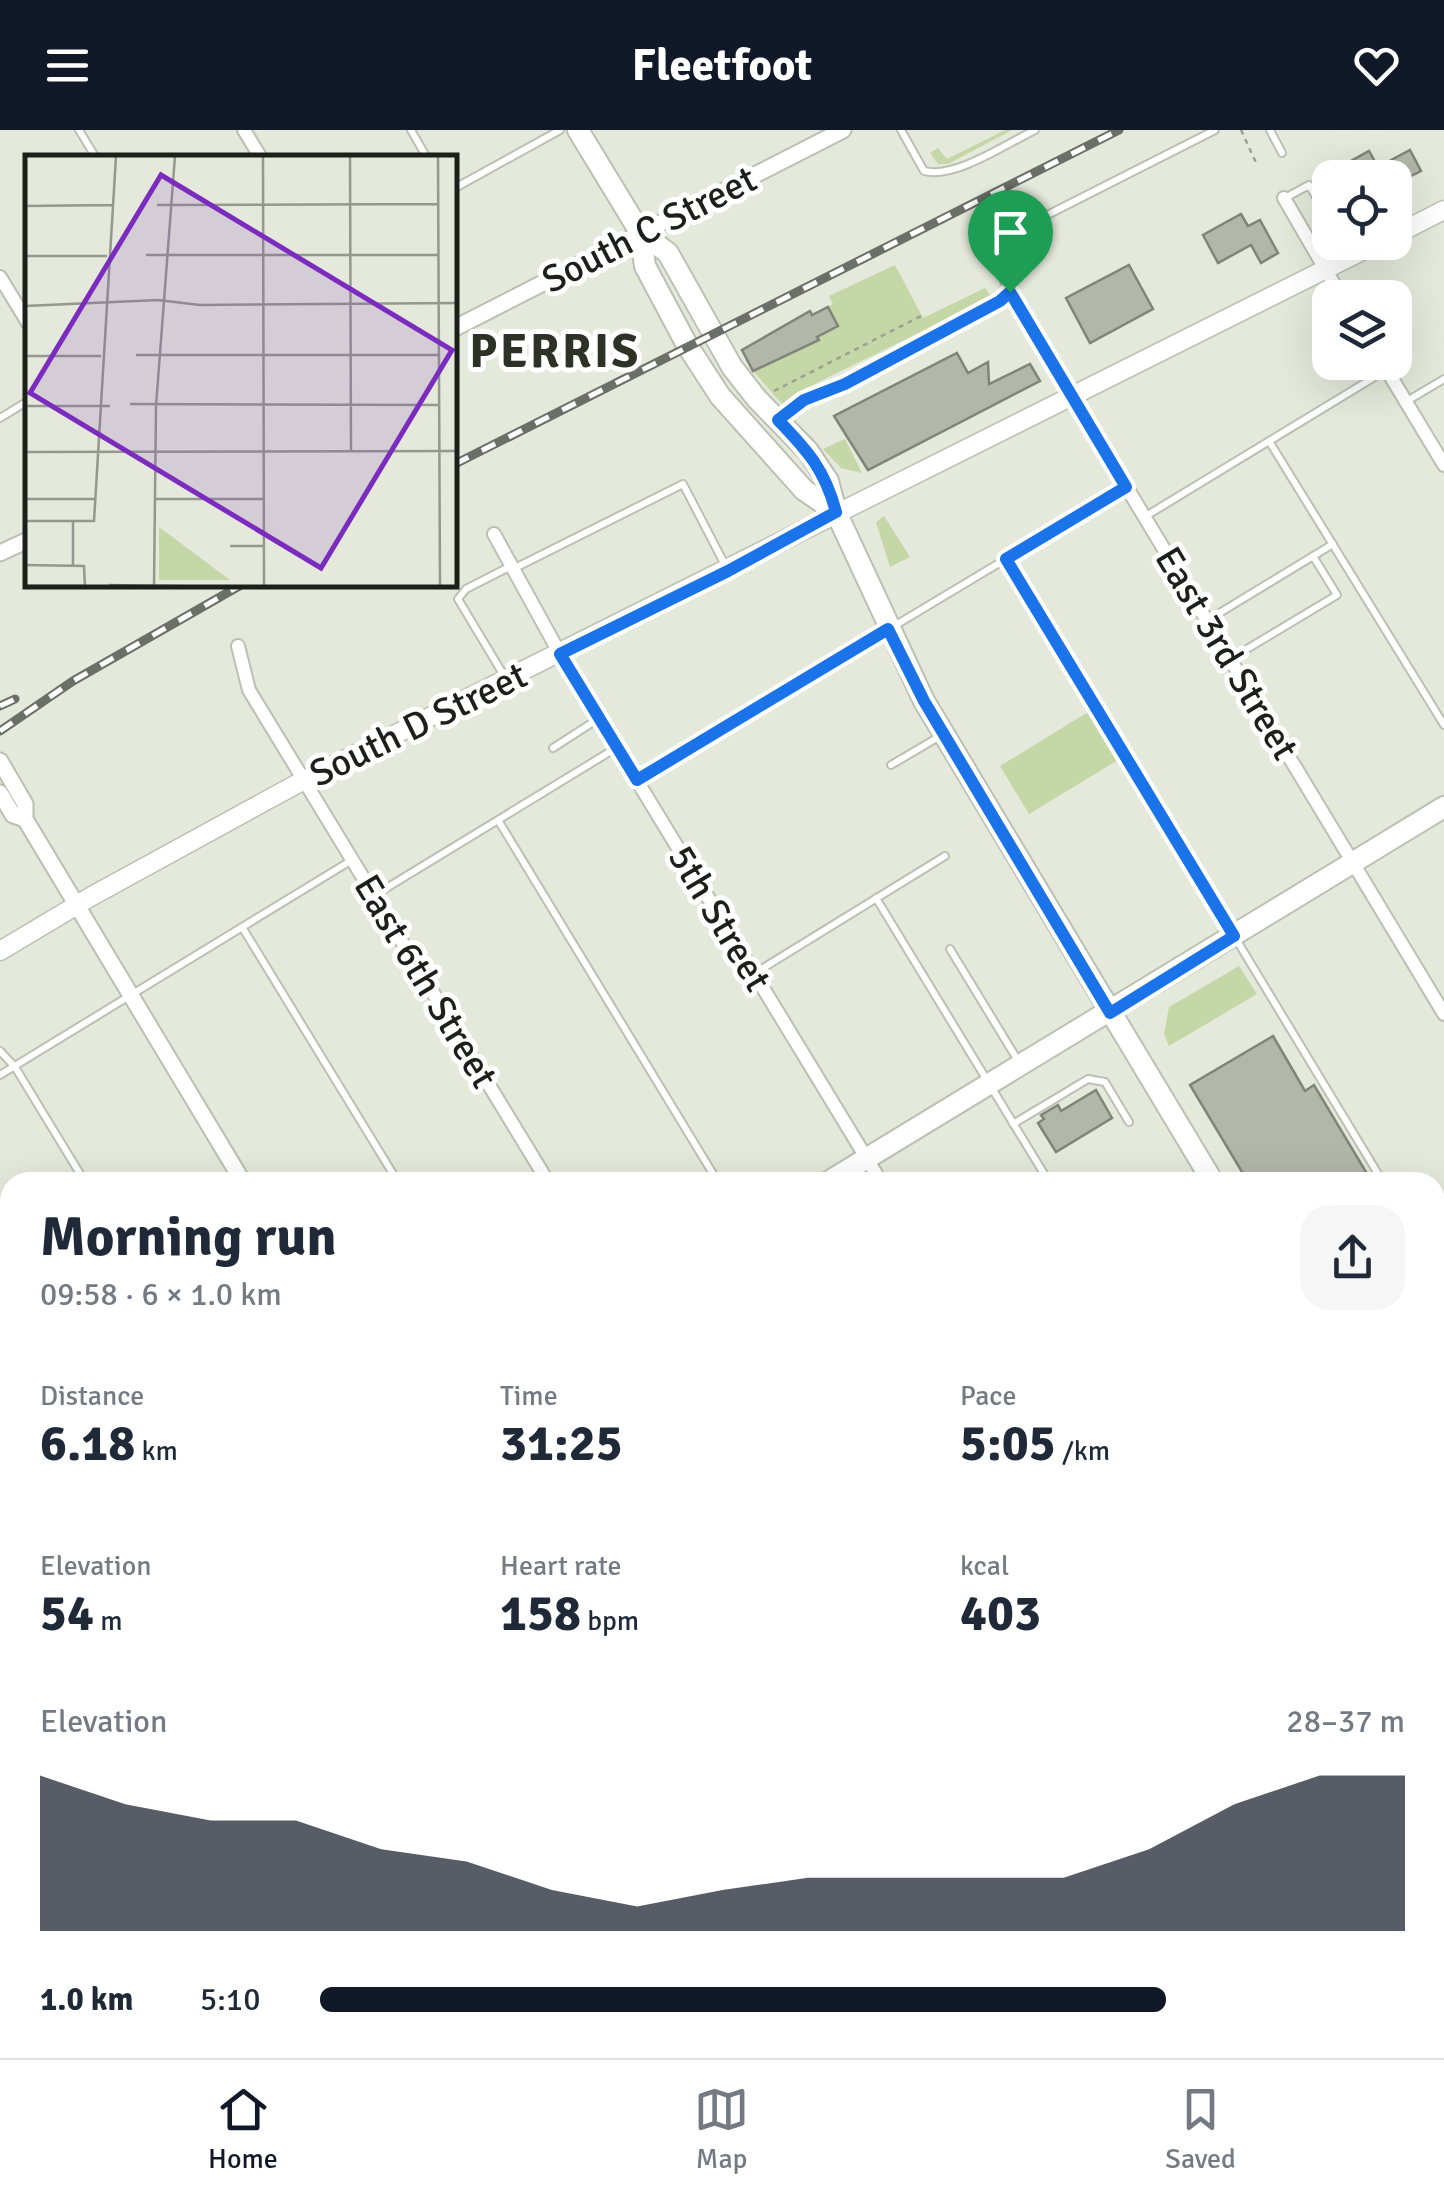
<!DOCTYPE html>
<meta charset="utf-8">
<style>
:root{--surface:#fff;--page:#f6f6f7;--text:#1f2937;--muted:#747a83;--line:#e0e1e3;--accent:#111827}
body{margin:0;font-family:Signika,sans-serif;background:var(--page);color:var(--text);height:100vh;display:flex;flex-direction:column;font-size:38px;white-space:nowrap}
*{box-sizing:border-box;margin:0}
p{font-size:32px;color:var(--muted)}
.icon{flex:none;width:55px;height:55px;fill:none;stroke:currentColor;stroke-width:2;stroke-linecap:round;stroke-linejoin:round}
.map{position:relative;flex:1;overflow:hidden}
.panel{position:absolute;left:0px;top:1042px;width:1445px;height:888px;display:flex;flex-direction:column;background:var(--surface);border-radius:30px 30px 0 0;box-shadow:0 10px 40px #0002}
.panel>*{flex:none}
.fabs{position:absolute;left:1312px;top:30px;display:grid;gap:20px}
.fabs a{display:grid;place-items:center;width:100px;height:100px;border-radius:20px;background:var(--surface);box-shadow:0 10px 40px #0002;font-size:50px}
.pin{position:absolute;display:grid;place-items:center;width:85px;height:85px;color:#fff;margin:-102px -42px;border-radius:50% 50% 50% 0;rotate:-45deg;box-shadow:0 0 10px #0007}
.pin .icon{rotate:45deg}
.round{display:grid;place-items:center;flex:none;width:105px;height:105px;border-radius:30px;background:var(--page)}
.overview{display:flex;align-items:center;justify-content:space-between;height:170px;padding:0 40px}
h1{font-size:55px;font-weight:800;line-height:75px}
.figures{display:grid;grid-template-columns:repeat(3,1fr);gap:15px;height:170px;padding:10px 40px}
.figures div{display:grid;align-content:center}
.figures b{font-size:50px;font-weight:800}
.figures small{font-size:28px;font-weight:400}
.figures p{font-size:28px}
.chart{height:280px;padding:20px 40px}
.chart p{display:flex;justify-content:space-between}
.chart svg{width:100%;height:180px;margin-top:10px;fill:var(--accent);opacity:.7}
ul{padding:0 40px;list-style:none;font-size:32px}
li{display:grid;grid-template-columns:160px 120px 1fr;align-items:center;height:75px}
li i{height:25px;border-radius:12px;background:var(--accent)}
header{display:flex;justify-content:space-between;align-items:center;height:130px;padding:0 40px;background:var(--accent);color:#fff;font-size:45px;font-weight:800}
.tabs{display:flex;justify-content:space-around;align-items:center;height:140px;border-top:2px solid var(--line);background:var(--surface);font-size:28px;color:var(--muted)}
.tabs a{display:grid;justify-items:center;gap:5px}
.tabs .current{color:var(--accent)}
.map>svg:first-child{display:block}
.green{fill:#c5d7a6}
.building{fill:#b2b7aa;stroke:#808579;stroke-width:2.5}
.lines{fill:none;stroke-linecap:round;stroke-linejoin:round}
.service-casing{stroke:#bbc0b2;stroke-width:10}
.minor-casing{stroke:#bbc0b2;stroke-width:16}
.tertiary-casing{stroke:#bbc0b2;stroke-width:19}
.secondary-casing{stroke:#bbc0b2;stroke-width:21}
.primary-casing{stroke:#bbc0b2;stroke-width:24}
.path{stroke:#9ca096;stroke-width:2.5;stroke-dasharray:5 5;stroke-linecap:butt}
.service{stroke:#fff;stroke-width:6}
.minor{stroke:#fff;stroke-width:12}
.tertiary{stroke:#fff;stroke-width:15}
.secondary{stroke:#fff;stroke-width:18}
.primary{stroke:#fff;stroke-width:20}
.rail-casing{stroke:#6c6f67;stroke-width:9}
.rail{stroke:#fff;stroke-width:5;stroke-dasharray:15;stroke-linecap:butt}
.route-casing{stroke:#fff;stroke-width:20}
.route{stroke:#1a73e8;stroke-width:12}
.labels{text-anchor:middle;stroke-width:10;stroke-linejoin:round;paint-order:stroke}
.street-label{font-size:38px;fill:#1d1f1a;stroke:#fff}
.district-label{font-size:48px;font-weight:bold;letter-spacing:2.5px;fill:#2d3126;stroke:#fff}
.inset-road{fill:none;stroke:#94988e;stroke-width:2.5}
.view{fill:#7b2cbf;fill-opacity:0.15;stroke:#7b2cbf;stroke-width:5}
.inset-edge{fill:none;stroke:#1d1f1a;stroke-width:5}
</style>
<header><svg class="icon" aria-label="menu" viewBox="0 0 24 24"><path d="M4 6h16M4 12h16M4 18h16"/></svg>Fleetfoot<svg class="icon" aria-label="heart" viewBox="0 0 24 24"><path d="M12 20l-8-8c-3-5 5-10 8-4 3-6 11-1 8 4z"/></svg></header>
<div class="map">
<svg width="1444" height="1928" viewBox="0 0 1444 1928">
<rect width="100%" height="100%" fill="#e4e9db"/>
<path class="green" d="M1005 0H1012L948 34H938L930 23 938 18 947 29Z
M895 135 923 188 985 158 990 165 988 169 796 263 782 274 753 241 818 210 828 177 833 174 829 166Z
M845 309 862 343 841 338 823 319Z
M884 386 910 427 890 437 876 392Z
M1088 582 1118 630 1029 684 1000 636Z
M1239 836 1257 864 1169 916 1164 904 1169 877Z"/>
<path class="building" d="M1410 20 1421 41 1401 51 1399 48H1320L1369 21 1378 37Z
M1241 84 1248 96 1260 90 1278 123 1261 133 1251 115 1218 133 1203 105Z
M1129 135 1153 179 1090 213 1066 168Z
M828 177 838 196 817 207 819 210 753 241 742 220 810 181 812 185Z
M957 223 968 243 988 232 989 254 1030 234 1040 251 868 340 834 286Z
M1273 906 1305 961 1314 955 1372 1052H1248L1190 955Z
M1096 960 1112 988 1056 1022 1038 993 1044 989 1041 985 1058 975 1061 981Z"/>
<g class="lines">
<g class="service-casing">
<path id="service" d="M79 0 96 28
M411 0 427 28
M901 0 924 41C955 49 1006 14 1035 0
M1270 0 1282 23
M455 58 560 0
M1285 68 1309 55 1330 91
M1407 271 1444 249
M0 288 28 271
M779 289 804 270 845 254 999 171 1009 162 994 129 1002 108 1215 0
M1269 311 1444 595
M1146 386 1386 240
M1006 429 1383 1052
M513 439 683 354 725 435
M1208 490 1333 414
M1232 528 1337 465 1313 426
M506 549 458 469 466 459 511 436
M553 618 598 589
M891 635 942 605
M639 649 1126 357
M498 690 718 1052
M375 765 616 618
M876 768 1049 1052
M242 797 398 1052
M950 819 1020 934
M755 843 945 726
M0 921 15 937 85 1052
M0 945 352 730
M1013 994 1088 949 1105 952 1129 992
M1435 1107 1444 1102
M1435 1138 1444 1153
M0 1429 10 1446
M1435 1497 1444 1492
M1435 1589 1444 1583
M1435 1631 1444 1626
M1435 1686 1444 1701
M924 1920 929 1928
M1243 1920 1247 1928"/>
</g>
<g class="minor-casing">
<path id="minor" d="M244 0 261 28
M1284 68 1342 168
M0 147 28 193
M1009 162 1444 884
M1382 232 1444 335
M494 404 560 524 881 1052
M238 516 249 560 548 1052
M0 1172 10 1189
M1435 1265 1444 1260
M1435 1848 1444 1843
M1072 1920 1077 1928
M1302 1928 1316 1920"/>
</g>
<g class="tertiary-casing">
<path id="tertiary" d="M455 198 843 0
M0 423 28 410
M0 631 25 674V689
M0 663 13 685 25 689 243 1052
M767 1920 772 1928"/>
</g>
<g class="secondary-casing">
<path id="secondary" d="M1395 105 1444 80
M0 821 92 766 304 650 1380 112"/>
</g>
<g class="primary-casing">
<path id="primary" d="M578 0 640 102 668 123 732 237 757 269 808 321 828 351 836 382 924 571 1213 1052
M640 102 645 136 687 215 720 266 804 360 836 382
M828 1052 1444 677
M1435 1417 1444 1432
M0 1553 10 1546"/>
</g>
<path class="path" d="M1241 0 1257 35
M774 261 921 186
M458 1920 463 1928
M596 1920 601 1928
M15 1928 28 1920
M662 1928 675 1920"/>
<use href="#service" class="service"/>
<use href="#minor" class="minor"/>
<use href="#tertiary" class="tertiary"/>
<use href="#secondary" class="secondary"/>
<use href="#primary" class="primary"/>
<g class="rail-casing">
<path id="rail" d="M455 334 1119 0
M0 576 15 569
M0 601 73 551 241 455"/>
</g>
<use href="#rail" class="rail"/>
</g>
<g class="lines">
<g class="route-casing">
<path id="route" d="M1010 162 1126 357 1006 429 1234 806 1110 883 924 571 888 499 637 650 560 524 728 441 836 382C825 340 808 321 778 290L804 270 845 254 1000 171Z"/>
</g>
<use href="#route" class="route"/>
</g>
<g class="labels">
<g class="street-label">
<text transform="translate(649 99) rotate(-27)" y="13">South C Street</text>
<text transform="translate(1227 523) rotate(59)" y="13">East 3rd Street</text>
<text transform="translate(418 594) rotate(-26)" y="13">South D Street</text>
<text transform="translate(720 788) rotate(59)" y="13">5th Street</text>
<text transform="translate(426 851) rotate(59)" y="13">East 6th Street</text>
</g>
<g class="district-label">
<text x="555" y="237">PERRIS</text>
</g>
</g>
<g transform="translate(25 25)">
<rect width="432" height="432" fill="#e4e9db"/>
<path d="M134 372 205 425H134Z" fill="#c5d7a6"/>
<path class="inset-road" d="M238 1 239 432M325 1 326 296M413 1 415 432M132 50 414 49M0 51 87 50M121 100H414M0 101H82M0 151 133 145 175 150 433 148M111 200H414M0 201H76M105 249 414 250M0 251H85M0 297 433 296M0 344H69M129 344H239M0 366H69L91 1M48 366V410M205 391H240M0 410 59 411 60 432M84 430 212 432M0 431H60M129 432 131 251 150 1"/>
<path class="view" d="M136 20 427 195 296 413 5 238Z"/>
<rect width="432" height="432" class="inset-edge"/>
</g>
</svg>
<div class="fabs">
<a><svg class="icon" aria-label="locate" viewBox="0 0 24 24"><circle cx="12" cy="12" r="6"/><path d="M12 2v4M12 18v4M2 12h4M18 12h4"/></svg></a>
<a><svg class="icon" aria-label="layers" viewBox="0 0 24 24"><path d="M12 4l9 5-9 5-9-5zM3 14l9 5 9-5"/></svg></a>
</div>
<div class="pin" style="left:1010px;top:162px;background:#1e9e55"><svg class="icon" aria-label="arrive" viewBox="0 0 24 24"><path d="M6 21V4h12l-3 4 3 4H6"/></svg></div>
<section class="panel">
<div class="overview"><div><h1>Morning run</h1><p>09:58 · 6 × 1.0 km</p></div><a class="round"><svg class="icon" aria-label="share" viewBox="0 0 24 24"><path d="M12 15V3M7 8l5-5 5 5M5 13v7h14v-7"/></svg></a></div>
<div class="figures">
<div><p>Distance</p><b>6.18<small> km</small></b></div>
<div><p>Time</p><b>31:25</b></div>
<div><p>Pace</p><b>5:05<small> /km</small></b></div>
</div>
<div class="figures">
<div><p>Elevation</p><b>54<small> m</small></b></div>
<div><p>Heart rate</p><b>158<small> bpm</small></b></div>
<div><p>kcal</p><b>403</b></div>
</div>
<div class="chart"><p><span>Elevation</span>28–37 m</p>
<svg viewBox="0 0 160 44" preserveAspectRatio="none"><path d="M0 44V6L10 13L20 17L30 17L40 24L50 27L60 34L70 38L80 34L90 31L100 31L110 31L120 31L130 24L140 13L150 6L160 6V44z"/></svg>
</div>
<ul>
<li><b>1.0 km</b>5:10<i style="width:78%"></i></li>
</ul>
</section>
</div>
<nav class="tabs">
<a class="current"><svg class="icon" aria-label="home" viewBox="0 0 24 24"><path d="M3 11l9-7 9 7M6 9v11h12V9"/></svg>Home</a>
<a><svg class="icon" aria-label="map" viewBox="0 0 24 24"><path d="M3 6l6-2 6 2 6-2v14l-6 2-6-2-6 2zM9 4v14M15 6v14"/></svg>Map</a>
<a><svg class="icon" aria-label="saved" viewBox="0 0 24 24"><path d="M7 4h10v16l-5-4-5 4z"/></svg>Saved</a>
</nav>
